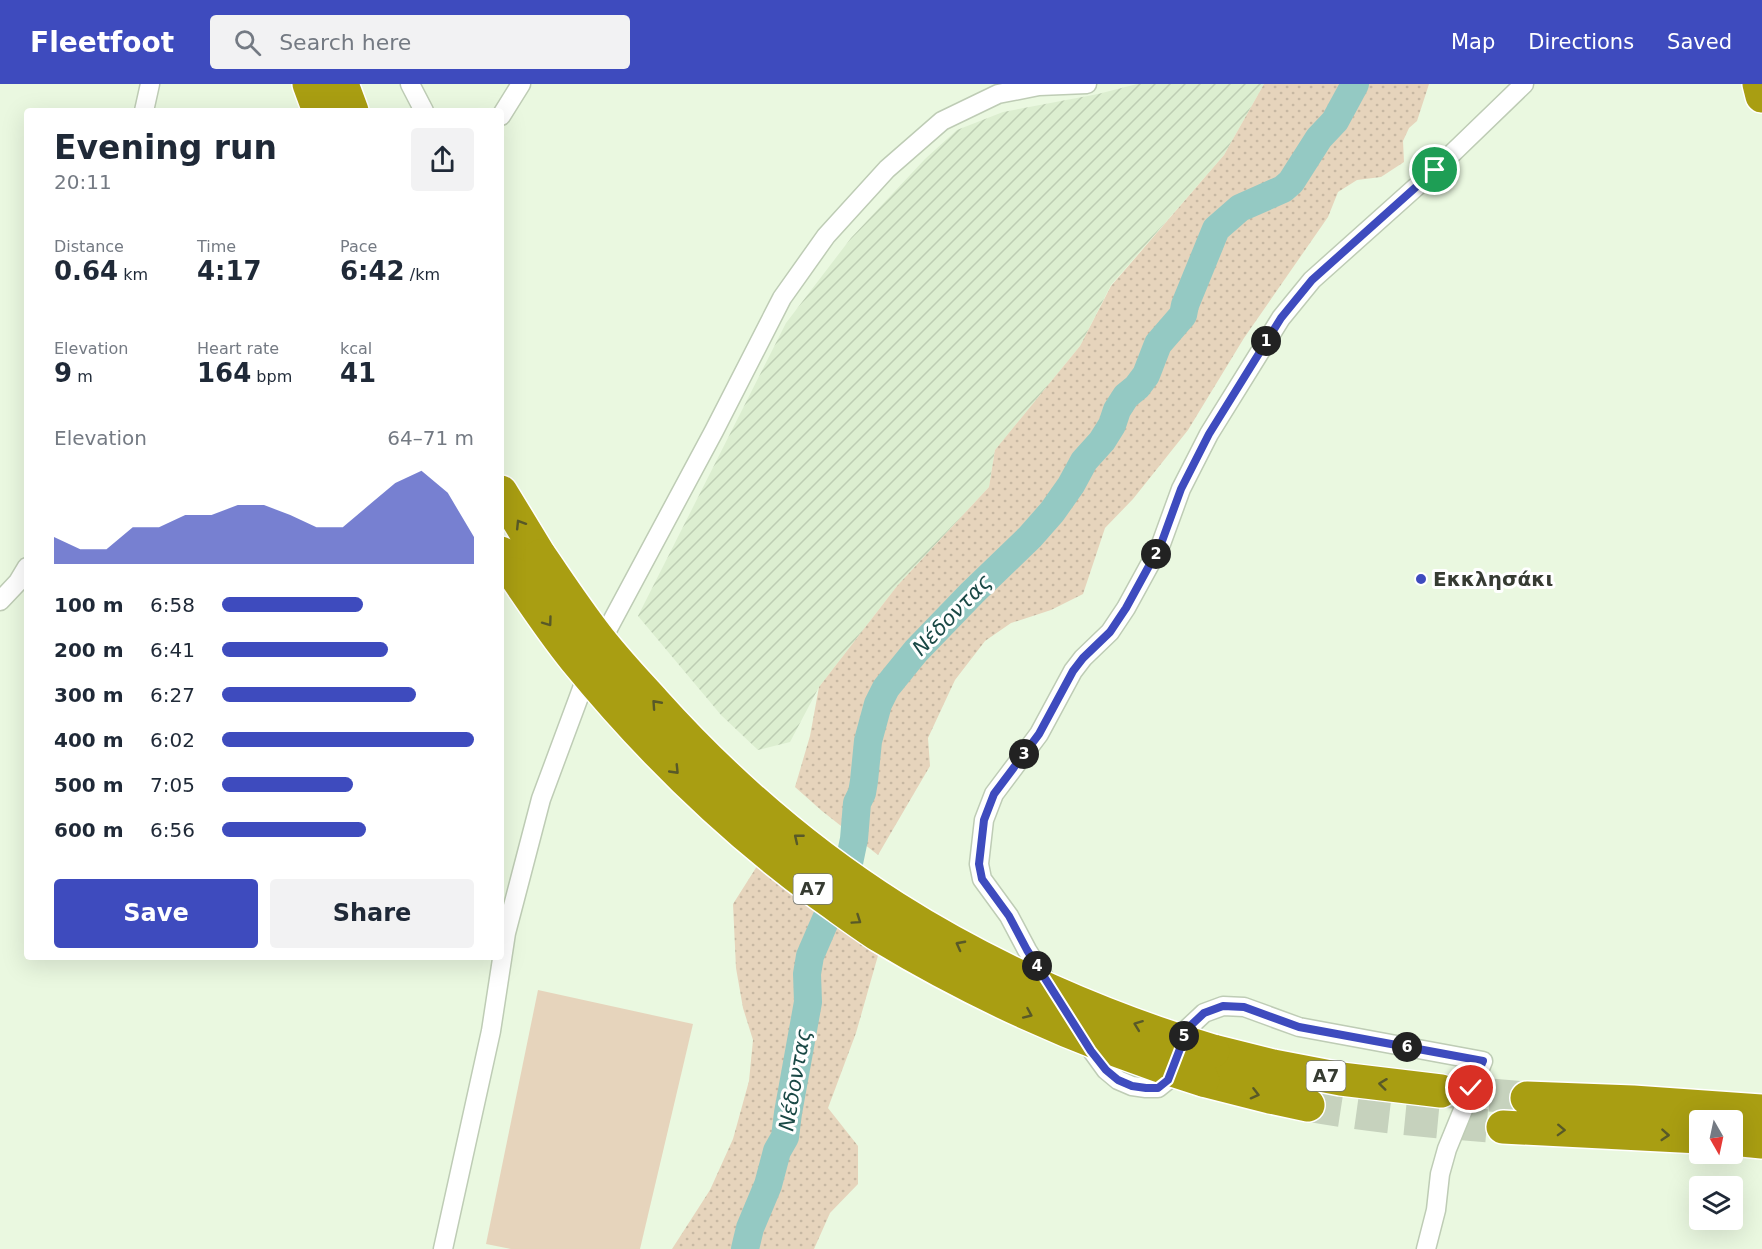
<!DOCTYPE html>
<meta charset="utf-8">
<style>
:root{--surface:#fff;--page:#f2f2f3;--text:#1f2937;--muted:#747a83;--accent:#3e4bbe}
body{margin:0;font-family:"DejaVu Sans",sans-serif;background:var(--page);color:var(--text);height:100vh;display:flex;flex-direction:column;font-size:22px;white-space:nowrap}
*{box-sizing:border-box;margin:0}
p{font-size:20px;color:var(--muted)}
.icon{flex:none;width:33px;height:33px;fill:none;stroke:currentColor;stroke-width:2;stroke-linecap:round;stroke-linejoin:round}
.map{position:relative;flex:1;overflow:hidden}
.details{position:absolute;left:24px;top:24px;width:480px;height:852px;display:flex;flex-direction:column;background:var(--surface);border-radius:6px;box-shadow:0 6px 24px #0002}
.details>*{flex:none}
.needle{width:39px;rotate:171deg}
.tools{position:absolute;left:1689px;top:1026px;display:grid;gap:12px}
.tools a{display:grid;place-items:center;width:54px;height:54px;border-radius:6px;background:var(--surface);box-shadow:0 6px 24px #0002;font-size:30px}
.pin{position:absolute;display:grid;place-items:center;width:51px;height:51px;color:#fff;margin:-26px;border:3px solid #fff;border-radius:50%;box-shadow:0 2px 6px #0007}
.km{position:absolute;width:30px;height:30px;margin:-15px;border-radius:50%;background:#222;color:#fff;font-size:16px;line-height:30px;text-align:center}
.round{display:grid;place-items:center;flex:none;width:63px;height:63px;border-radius:6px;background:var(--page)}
.headline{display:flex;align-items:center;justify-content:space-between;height:102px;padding:0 30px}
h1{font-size:33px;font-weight:700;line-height:45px}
.figures{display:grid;grid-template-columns:repeat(3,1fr);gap:9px;height:102px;padding:6px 30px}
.figures div{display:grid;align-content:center}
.figures b{font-size:26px;font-weight:700}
.figures small{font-size:16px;font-weight:400}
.figures p{font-size:16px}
.chart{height:168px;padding:12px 30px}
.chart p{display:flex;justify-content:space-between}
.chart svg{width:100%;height:108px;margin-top:6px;fill:var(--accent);opacity:.7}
.cta{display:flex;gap:12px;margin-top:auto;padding:12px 30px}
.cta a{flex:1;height:69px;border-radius:6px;background:var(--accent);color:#fff;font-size:24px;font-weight:700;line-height:69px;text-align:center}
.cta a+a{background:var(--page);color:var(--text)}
ul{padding:0 30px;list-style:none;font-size:20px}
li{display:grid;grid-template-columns:96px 72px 1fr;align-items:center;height:45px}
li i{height:15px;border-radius:8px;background:var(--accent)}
header{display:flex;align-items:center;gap:36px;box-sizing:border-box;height:84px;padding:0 30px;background:var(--accent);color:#fff}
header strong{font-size:28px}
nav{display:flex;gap:33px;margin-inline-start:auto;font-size:21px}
.search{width:420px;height:54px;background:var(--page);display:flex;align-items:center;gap:15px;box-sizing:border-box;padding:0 21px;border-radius:6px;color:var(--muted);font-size:22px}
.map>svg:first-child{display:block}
.industrial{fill:url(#industrial-furrows)}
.grass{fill:url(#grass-dots)}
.pitch{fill:#e6d4bc}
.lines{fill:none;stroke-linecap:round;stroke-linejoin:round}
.river{stroke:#94c9c3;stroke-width:28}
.motorway-tunnel{stroke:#c6d2bd;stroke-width:33;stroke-dasharray:33 16;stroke-linecap:butt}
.minor-casing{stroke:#beccb5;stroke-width:21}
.motorway-casing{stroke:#fff;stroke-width:36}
.minor{stroke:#fff;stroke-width:18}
.motorway{stroke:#a99e12;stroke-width:33}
.motorway-bridge-casing{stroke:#fff;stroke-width:36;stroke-linecap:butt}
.motorway-bridge{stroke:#a99e12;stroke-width:33}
.oneway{stroke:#585928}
.route-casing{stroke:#fff;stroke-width:12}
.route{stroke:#3e4bbe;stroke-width:8}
.poi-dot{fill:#3e4bbe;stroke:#fff;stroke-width:2}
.labels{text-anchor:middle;stroke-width:6;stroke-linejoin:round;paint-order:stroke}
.shield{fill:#fff;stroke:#727670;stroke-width:1.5}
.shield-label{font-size:18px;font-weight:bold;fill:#363b32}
.poi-label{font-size:20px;font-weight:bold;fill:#363b32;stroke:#fff;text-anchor:start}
.water-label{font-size:21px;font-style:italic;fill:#1a4946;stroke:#fff}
</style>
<header>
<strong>Fleetfoot</strong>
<div class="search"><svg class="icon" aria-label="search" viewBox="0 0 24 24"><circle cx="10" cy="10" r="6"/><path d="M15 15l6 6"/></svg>Search here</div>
<nav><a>Map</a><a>Directions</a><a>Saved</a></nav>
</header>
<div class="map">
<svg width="1762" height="1165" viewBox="0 0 1762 1165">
<defs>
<pattern id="industrial-furrows" width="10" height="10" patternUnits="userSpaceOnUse" patternTransform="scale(1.5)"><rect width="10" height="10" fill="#dceed0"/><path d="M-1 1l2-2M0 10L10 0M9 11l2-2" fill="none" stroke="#bdcdb3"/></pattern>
<pattern id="grass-dots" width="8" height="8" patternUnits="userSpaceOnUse" patternTransform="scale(1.5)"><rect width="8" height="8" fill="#e6d4bc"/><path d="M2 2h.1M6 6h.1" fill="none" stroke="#c6b7a2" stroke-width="1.8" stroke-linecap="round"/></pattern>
</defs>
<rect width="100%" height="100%" fill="#eaf8e0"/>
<path class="industrial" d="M1137 0H1264L1224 71 1111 201 1080 262 995 366 989 403 897 502 819 603 790 658 758 666 721 631 638 532 786 239 851 154 925 75 957 46 1003 28 1098 10Z"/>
<path class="grass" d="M1264 0H1429L1417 37 1409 44 1403 57 1404 78 1381 93 1357 96 1338 108 1328 133 1244 254 1188 346 1133 415 1105 444 1083 510 1051 526 1011 539 985 557 955 596 928 654 930 682 878 771 822 727 795 703 810 652 819 603 897 502 989 403 995 366 1080 262 1111 202 1224 71Z
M759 779 879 868 856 949 828 1024 858 1062V1100L830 1129 814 1165H672L710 1106 733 1055 749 997 753 956 743 924 736 884 733 820Z"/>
<path class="pitch" d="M538 906 693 940 640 1165H511L486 1160Z"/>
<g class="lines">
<path class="river" d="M745 1165 750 1144 768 1101 777 1067 785 1053 788 1029 808 918 807 890 810 872 848 784 854 755 857 719 862 709 864 697 868 657 878 620 886 604 916 567 972 509 1030 453 1052 428 1071 401 1084 377 1102 357 1112 341 1117 326 1126 312 1137 303 1146 291 1158 260 1183 231 1185 221 1216 145 1240 124 1283 105 1291 98 1319 54 1335 37 1355 0"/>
<path class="motorway-tunnel" d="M1441 1007 1527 1014
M1308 1021C1373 1033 1438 1038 1503 1043"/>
<g class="minor-casing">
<path id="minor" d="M410 0 424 27
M144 27 150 0
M501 32 521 0
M0 517 18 498 27 483
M1049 901 1027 866 1009 832 982 795 979 780 984 736 994 710 1039 650 1073 587 1083 574 1110 548 1126 524 1161 460 1181 405 1209 350 1281 234 1312 196 1435 86 1524 0
M1085 957 1106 986 1118 996 1132 1002 1146 1004H1158L1168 996 1188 944 1204 929 1223 922 1244 923 1299 943 1483 977 1447 1065 1440 1090 1436 1126 1426 1165
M443 1165 491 947 506 849 541 715 596 567 714 347 782 214 826 152 887 85 942 37 998 10 1039 2 1087 0"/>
</g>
<g class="motorway-casing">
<path id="motorway" d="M309 0 319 27
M342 0 352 27
M1759 0 1762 12
M501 408 540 472
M501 469 514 490
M1213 967 1273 982 1341 995 1441 1007
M1203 996 1270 1013 1308 1021
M1527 1014 1633 1018 1762 1027
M1503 1043 1700 1053
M1732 1055 1762 1058"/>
</g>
<use href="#minor" class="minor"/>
<use href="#motorway" class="motorway"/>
<g class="motorway-bridge-casing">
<path id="motorway-bridge" d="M540 472C558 498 575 524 595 550 613 574 634 596 654 618 725 697 805 767 895 824 991 885 1105 935 1213 967
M514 490C534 519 553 548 575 575 647 663 728 743 820 810 840 824 860 839 880 852 981 913 1090 961 1203 996"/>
</g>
<use href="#motorway-bridge" class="motorway-bridge"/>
</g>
<defs><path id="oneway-chevron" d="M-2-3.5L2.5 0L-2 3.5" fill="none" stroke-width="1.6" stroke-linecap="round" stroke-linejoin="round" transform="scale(1.5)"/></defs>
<g class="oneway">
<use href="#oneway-chevron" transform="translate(520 440) rotate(-122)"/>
<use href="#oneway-chevron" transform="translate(548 538) rotate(54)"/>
<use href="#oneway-chevron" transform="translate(656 620) rotate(-132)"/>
<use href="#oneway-chevron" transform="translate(675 686) rotate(46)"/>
<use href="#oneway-chevron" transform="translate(798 754) rotate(-141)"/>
<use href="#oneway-chevron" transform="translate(857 836) rotate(34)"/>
<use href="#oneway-chevron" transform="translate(960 861) rotate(-152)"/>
<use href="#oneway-chevron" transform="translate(1028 930) rotate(24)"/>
<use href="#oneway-chevron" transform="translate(1138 941) rotate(-159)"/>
<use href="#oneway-chevron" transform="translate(1383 1000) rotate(-173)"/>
<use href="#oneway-chevron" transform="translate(1255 1010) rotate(14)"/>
<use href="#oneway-chevron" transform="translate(1561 1046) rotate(2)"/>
<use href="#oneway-chevron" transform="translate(1665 1051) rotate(4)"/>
</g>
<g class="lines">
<g class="route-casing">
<path id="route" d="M1435 86 1312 196 1281 234 1209 350 1181 405 1161 460 1126 524 1110 548 1083 574 1073 587 1039 650 994 710 984 736 979 780 982 795 1009 832 1027 866 1091 967 1106 986 1118 996 1132 1002 1146 1004H1158L1168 996 1188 944 1204 929 1223 922 1244 923 1299 943 1483 977 1471 1004"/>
</g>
<use href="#route" class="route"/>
</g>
<circle class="poi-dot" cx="1421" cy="495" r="6"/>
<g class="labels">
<g class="shield">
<rect x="793.5" y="790" width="39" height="30" rx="4.5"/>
<rect x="1306.5" y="977" width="39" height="30" rx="4.5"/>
</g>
<g class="shield-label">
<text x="813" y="811">Α7</text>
<text x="1326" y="998">Α7</text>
</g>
<g class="poi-label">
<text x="1433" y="502">Εκκλησάκι</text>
</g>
<g class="water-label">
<text transform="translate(952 531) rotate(-46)" y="7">Νέδoντας</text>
<text transform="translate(795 996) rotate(-80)" y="7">Νέδoντας</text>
</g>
</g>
</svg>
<div class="tools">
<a><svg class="needle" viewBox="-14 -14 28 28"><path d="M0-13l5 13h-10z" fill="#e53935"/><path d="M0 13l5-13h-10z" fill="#747a83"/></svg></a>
<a><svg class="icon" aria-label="layers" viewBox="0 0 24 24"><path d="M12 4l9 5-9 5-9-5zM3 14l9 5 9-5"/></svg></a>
</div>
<div class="pin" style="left:1435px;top:86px;background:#1e9e55"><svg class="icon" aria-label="arrive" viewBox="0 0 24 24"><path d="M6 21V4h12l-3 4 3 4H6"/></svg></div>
<div class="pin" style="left:1471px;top:1004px;background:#d93025"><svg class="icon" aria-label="check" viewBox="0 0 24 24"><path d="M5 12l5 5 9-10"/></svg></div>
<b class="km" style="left:1266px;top:257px">1</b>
<b class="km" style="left:1156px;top:470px">2</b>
<b class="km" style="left:1024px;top:670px">3</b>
<b class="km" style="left:1037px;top:882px">4</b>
<b class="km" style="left:1184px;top:952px">5</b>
<b class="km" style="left:1407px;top:963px">6</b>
<section class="details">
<div class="headline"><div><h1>Evening run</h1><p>20:11</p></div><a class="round"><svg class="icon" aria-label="share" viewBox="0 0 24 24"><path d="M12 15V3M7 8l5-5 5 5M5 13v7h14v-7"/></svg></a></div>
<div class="figures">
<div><p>Distance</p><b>0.64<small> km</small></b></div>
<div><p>Time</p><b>4:17</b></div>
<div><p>Pace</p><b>6:42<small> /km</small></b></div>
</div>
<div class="figures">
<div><p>Elevation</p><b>9<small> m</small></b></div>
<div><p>Heart rate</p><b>164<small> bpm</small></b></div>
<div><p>kcal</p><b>41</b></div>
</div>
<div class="chart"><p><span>Elevation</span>64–71 m</p>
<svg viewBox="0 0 160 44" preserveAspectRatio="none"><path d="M0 44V33L10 38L20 38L30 29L40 29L50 24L60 24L70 20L80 20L90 24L100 29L110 29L120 20L130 11L140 6L150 15L160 33V44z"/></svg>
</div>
<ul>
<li><b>100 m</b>6:58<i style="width:56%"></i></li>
<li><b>200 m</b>6:41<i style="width:66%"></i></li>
<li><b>300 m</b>6:27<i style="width:77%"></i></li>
<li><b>400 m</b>6:02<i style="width:100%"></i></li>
<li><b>500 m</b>7:05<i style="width:52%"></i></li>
<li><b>600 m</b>6:56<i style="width:57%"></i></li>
</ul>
<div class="cta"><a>Save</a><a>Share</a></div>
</section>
</div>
